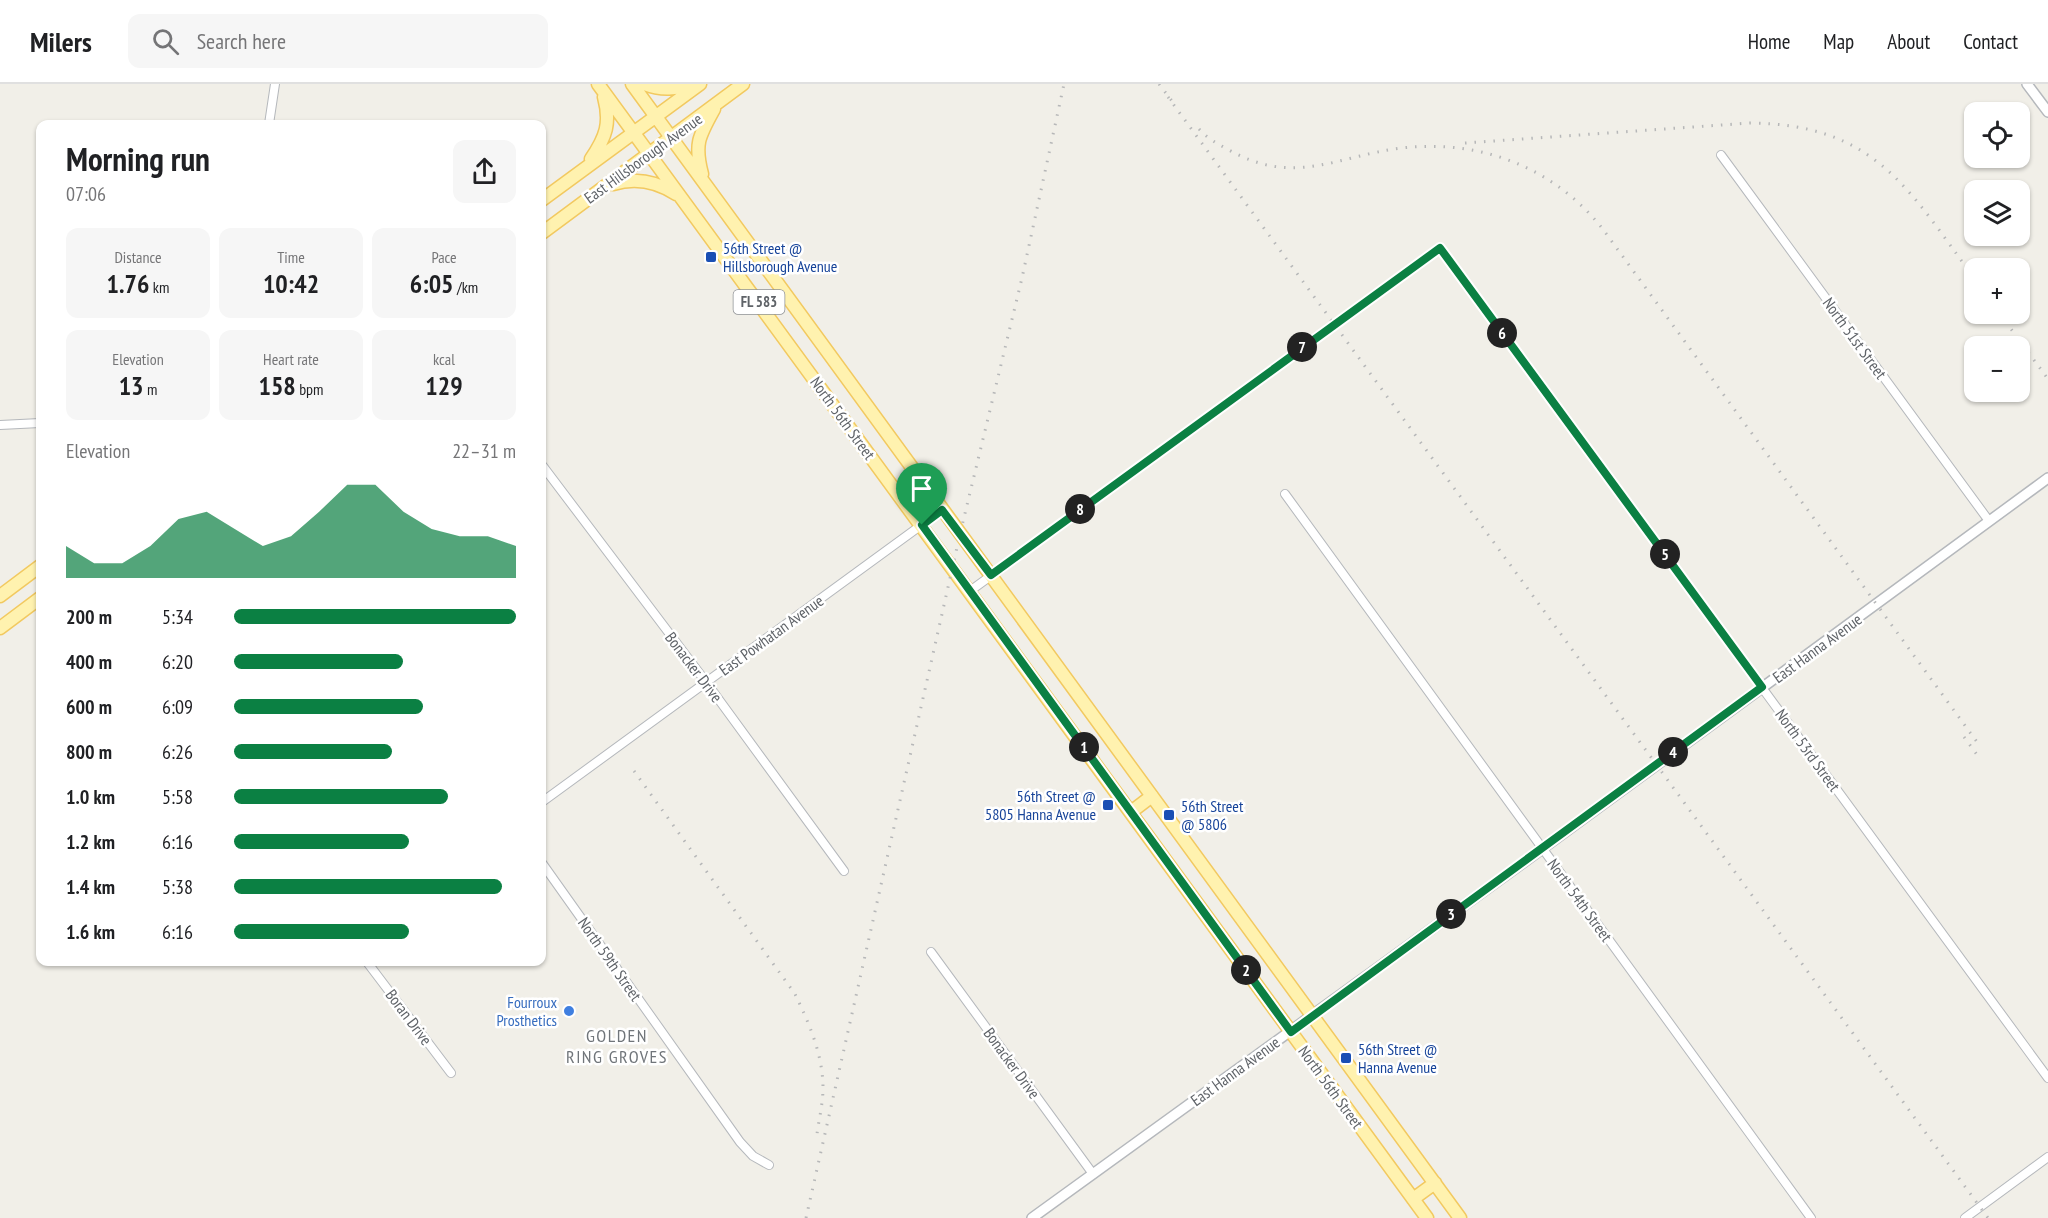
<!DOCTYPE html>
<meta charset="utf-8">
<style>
:root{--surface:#fff;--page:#f6f6f6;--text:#202124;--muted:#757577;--line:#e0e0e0;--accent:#0b8043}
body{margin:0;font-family:"PT Sans Narrow",sans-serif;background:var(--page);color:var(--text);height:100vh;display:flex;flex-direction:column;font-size:22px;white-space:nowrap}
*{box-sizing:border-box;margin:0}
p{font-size:20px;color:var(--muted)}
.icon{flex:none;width:33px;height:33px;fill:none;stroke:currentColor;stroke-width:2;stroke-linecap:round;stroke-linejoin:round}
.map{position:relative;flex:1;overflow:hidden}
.drawer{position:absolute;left:36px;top:36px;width:510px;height:846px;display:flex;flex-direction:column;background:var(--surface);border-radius:12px;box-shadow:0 2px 4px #0004}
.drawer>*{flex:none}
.controls{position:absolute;left:1964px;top:18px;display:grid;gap:12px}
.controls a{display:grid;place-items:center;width:66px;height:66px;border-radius:12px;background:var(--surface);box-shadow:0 2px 4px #0004;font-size:30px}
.pin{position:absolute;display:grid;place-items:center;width:51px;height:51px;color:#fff;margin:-62px -26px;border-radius:50% 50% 50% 0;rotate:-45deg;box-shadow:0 0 6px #0007}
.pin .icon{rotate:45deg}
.km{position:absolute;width:30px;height:30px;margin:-15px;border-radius:50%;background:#222;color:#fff;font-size:16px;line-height:30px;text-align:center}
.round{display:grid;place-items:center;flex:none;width:63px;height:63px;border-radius:12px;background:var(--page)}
.summary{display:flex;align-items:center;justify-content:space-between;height:102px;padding:0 30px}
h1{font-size:33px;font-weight:800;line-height:45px}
.metrics{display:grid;grid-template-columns:repeat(3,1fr);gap:9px;height:102px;padding:6px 30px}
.metrics div{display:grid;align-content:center;border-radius:12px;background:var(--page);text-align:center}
.metrics b{font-size:26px;font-weight:800}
.metrics small{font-size:16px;font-weight:400}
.metrics p{font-size:16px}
.chart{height:168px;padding:12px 30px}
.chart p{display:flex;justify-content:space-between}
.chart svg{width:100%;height:108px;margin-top:6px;fill:var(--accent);opacity:.7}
ul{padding:0 30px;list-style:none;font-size:20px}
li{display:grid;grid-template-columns:96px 72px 1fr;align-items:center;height:45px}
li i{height:15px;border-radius:8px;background:var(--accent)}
header{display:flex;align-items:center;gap:36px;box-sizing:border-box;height:84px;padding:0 30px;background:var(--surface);border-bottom:2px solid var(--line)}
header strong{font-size:28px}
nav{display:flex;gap:33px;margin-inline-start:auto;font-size:21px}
.search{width:420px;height:54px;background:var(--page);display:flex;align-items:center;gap:15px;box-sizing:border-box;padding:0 21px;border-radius:12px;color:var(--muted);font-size:22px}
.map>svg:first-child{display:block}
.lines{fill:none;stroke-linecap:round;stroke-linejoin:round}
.minor-casing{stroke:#b5b8bc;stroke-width:10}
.tertiary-casing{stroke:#b5b8bc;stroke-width:12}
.primary-casing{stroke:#f2c960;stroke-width:15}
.minor{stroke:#fff;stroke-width:8}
.tertiary{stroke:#fff;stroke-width:9}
.primary{stroke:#fff2af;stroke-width:12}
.rail{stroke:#b6b7b8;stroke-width:3;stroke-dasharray:1.5 8;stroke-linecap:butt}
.route-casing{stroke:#fff;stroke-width:12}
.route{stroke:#0b8043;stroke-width:8}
.transit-dot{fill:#1a4fb4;stroke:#fff;stroke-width:2}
.shop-dot{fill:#3f7fe0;stroke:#fff;stroke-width:2}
.labels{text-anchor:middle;stroke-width:5;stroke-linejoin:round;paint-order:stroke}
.shield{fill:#fff;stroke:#8f9295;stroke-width:1.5}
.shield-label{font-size:15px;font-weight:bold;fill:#5f6368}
.street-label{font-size:16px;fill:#5f6368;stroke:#fff}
.transit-label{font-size:16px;fill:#164399;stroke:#fff;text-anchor:start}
.shop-label{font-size:16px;fill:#366cbe;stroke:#fff;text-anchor:end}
.neighbourhood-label{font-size:18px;letter-spacing:1.5px;fill:#70757a;stroke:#fff}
</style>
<header>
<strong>Milers</strong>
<div class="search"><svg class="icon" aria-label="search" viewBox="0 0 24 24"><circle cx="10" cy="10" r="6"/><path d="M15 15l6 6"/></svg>Search here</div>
<nav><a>Home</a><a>Map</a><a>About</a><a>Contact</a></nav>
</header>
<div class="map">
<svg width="2048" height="1134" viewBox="0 0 2048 1134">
<rect width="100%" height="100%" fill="#f1efe8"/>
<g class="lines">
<g class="minor-casing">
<path id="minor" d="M269 40 275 0
M1721 71 1989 437
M0 341 40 339
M542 381 706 598 844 787
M1285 410 1811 1134
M970 507 1440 164 2048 994
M542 718 942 426
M542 779 740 1058 753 1072 769 1081
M931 868 1093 1090
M367 878 451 989
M1965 1134 2048 1073"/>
</g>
<g class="tertiary-casing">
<path id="tertiary" d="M2027 0 2048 28
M1032 1134 1542 765 2048 394"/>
</g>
<g class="primary-casing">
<path id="primary" d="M598 0 1427 1134
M632 0 1460 1134
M644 0C662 7 676 5 695 0
M591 75C606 53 611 39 604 13
M702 90C694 60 699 52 714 25
M613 100C636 93 656 97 676 110
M542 116 700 0
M542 149 743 0
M0 512 40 482
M0 544 40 514
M1131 728 1152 712
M1413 1115 1435 1099"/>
</g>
<use href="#minor" class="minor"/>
<use href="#tertiary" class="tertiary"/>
<use href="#primary" class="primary"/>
<path class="rail" d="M1159 0 1172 17
M1168 13 1988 1134
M1199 45C1208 55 1218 60 1229 66 1295 103 1336 72 1402 64 1480 55 1553 83 1602 144L1977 658
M1465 59 1750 39C1874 40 1908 104 1974 194
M2000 230 2048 295
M1964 653 1978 672
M634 687 795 910C809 939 823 971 823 1004 823 1019 819 1035 817 1050
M806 1134 960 450 1022 194 1064 0"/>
</g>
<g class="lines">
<g class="route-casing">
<path id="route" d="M1440 164 1762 603 1291 948 922 441 942 426 991 491Z"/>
</g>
<use href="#route" class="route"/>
</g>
<g class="transit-dot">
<rect x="705" y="167" width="12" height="12" rx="3"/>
<rect x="1102" y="715" width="12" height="12" rx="3"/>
<rect x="1163" y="725" width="12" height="12" rx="3"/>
<rect x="1340" y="968" width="12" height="12" rx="3"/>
</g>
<circle class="shop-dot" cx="569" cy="927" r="6"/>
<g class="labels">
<rect class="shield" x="733.5" y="206" width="51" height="24" rx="4.5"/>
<g class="shield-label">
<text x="759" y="223">FL 583</text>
</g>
<g class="street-label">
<text transform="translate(643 74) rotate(-36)" y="6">East Hillsborough Avenue</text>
<text transform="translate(1855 254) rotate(54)" y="6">North 51st Street</text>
<text transform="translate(843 334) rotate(54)" y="6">North 56th Street</text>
<text transform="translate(771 551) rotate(-36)" y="6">East Powhatan Avenue</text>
<text transform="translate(1817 564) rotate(-36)" y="6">East Hanna Avenue</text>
<text transform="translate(694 583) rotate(53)" y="6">Bonacker Drive</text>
<text transform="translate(1808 666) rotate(54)" y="6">North 53rd Street</text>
<text transform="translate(1580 816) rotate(54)" y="6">North 54th Street</text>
<text transform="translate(610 875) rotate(55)" y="6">North 59th Street</text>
<text transform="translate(409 933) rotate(53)" y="6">Boran Drive</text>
<text transform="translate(1012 979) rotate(54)" y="6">Bonacker Drive</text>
<text transform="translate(1235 987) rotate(-36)" y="6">East Hanna Avenue</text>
<text transform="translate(1331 1003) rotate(54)" y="6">North 56th Street</text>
</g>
<g class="transit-label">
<text x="723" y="170">56th Street @<tspan x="723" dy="18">Hillsborough Avenue</tspan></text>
<text x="1096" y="718" text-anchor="end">56th Street @<tspan x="1096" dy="18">5805 Hanna Avenue</tspan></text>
<text x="1181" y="728">56th Street<tspan x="1181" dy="18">@ 5806</tspan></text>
<text x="1358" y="971">56th Street @<tspan x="1358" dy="18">Hanna Avenue</tspan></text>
</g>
<g class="shop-label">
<text x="557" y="924">Fourroux<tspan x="557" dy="18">Prosthetics</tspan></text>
</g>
<g class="neighbourhood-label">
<text x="617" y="958">GOLDEN<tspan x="617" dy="21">RING GROVES</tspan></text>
</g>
</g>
</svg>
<div class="controls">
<a><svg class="icon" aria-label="locate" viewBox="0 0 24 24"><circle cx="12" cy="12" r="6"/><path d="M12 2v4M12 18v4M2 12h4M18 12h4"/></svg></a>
<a><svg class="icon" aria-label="layers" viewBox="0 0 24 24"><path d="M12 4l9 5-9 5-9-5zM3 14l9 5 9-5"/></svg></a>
<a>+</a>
<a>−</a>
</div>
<div class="pin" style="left:922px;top:441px;background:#1e9e55"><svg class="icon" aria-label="arrive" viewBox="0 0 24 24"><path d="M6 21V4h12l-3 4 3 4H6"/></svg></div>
<b class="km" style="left:1084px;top:663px">1</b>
<b class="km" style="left:1246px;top:886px">2</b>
<b class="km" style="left:1451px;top:830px">3</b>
<b class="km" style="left:1673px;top:668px">4</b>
<b class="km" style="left:1665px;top:470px">5</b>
<b class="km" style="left:1502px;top:249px">6</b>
<b class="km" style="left:1302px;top:263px">7</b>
<b class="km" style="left:1080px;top:425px">8</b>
<section class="drawer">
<div class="summary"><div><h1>Morning run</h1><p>07:06</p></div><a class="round"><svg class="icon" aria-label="share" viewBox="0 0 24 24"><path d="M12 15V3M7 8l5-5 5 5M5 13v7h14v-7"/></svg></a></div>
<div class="metrics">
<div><p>Distance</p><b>1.76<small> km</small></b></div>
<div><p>Time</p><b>10:42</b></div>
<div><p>Pace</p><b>6:05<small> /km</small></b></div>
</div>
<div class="metrics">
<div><p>Elevation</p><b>13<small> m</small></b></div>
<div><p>Heart rate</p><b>158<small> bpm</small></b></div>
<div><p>kcal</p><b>129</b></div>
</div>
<div class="chart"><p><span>Elevation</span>22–31 m</p>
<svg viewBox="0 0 160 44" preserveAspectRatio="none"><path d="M0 44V31L10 38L20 38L30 31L40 20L50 17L60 24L70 31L80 27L90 17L100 6L110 6L120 17L130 24L140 27L150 27L160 31V44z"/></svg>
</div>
<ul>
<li><b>200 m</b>5:34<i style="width:100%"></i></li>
<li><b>400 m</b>6:20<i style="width:60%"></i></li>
<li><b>600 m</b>6:09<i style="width:67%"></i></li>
<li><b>800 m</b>6:26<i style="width:56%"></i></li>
<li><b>1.0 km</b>5:58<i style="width:76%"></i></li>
<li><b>1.2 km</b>6:16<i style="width:62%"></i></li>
<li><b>1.4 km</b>5:38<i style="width:95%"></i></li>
<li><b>1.6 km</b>6:16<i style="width:62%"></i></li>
</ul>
</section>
</div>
